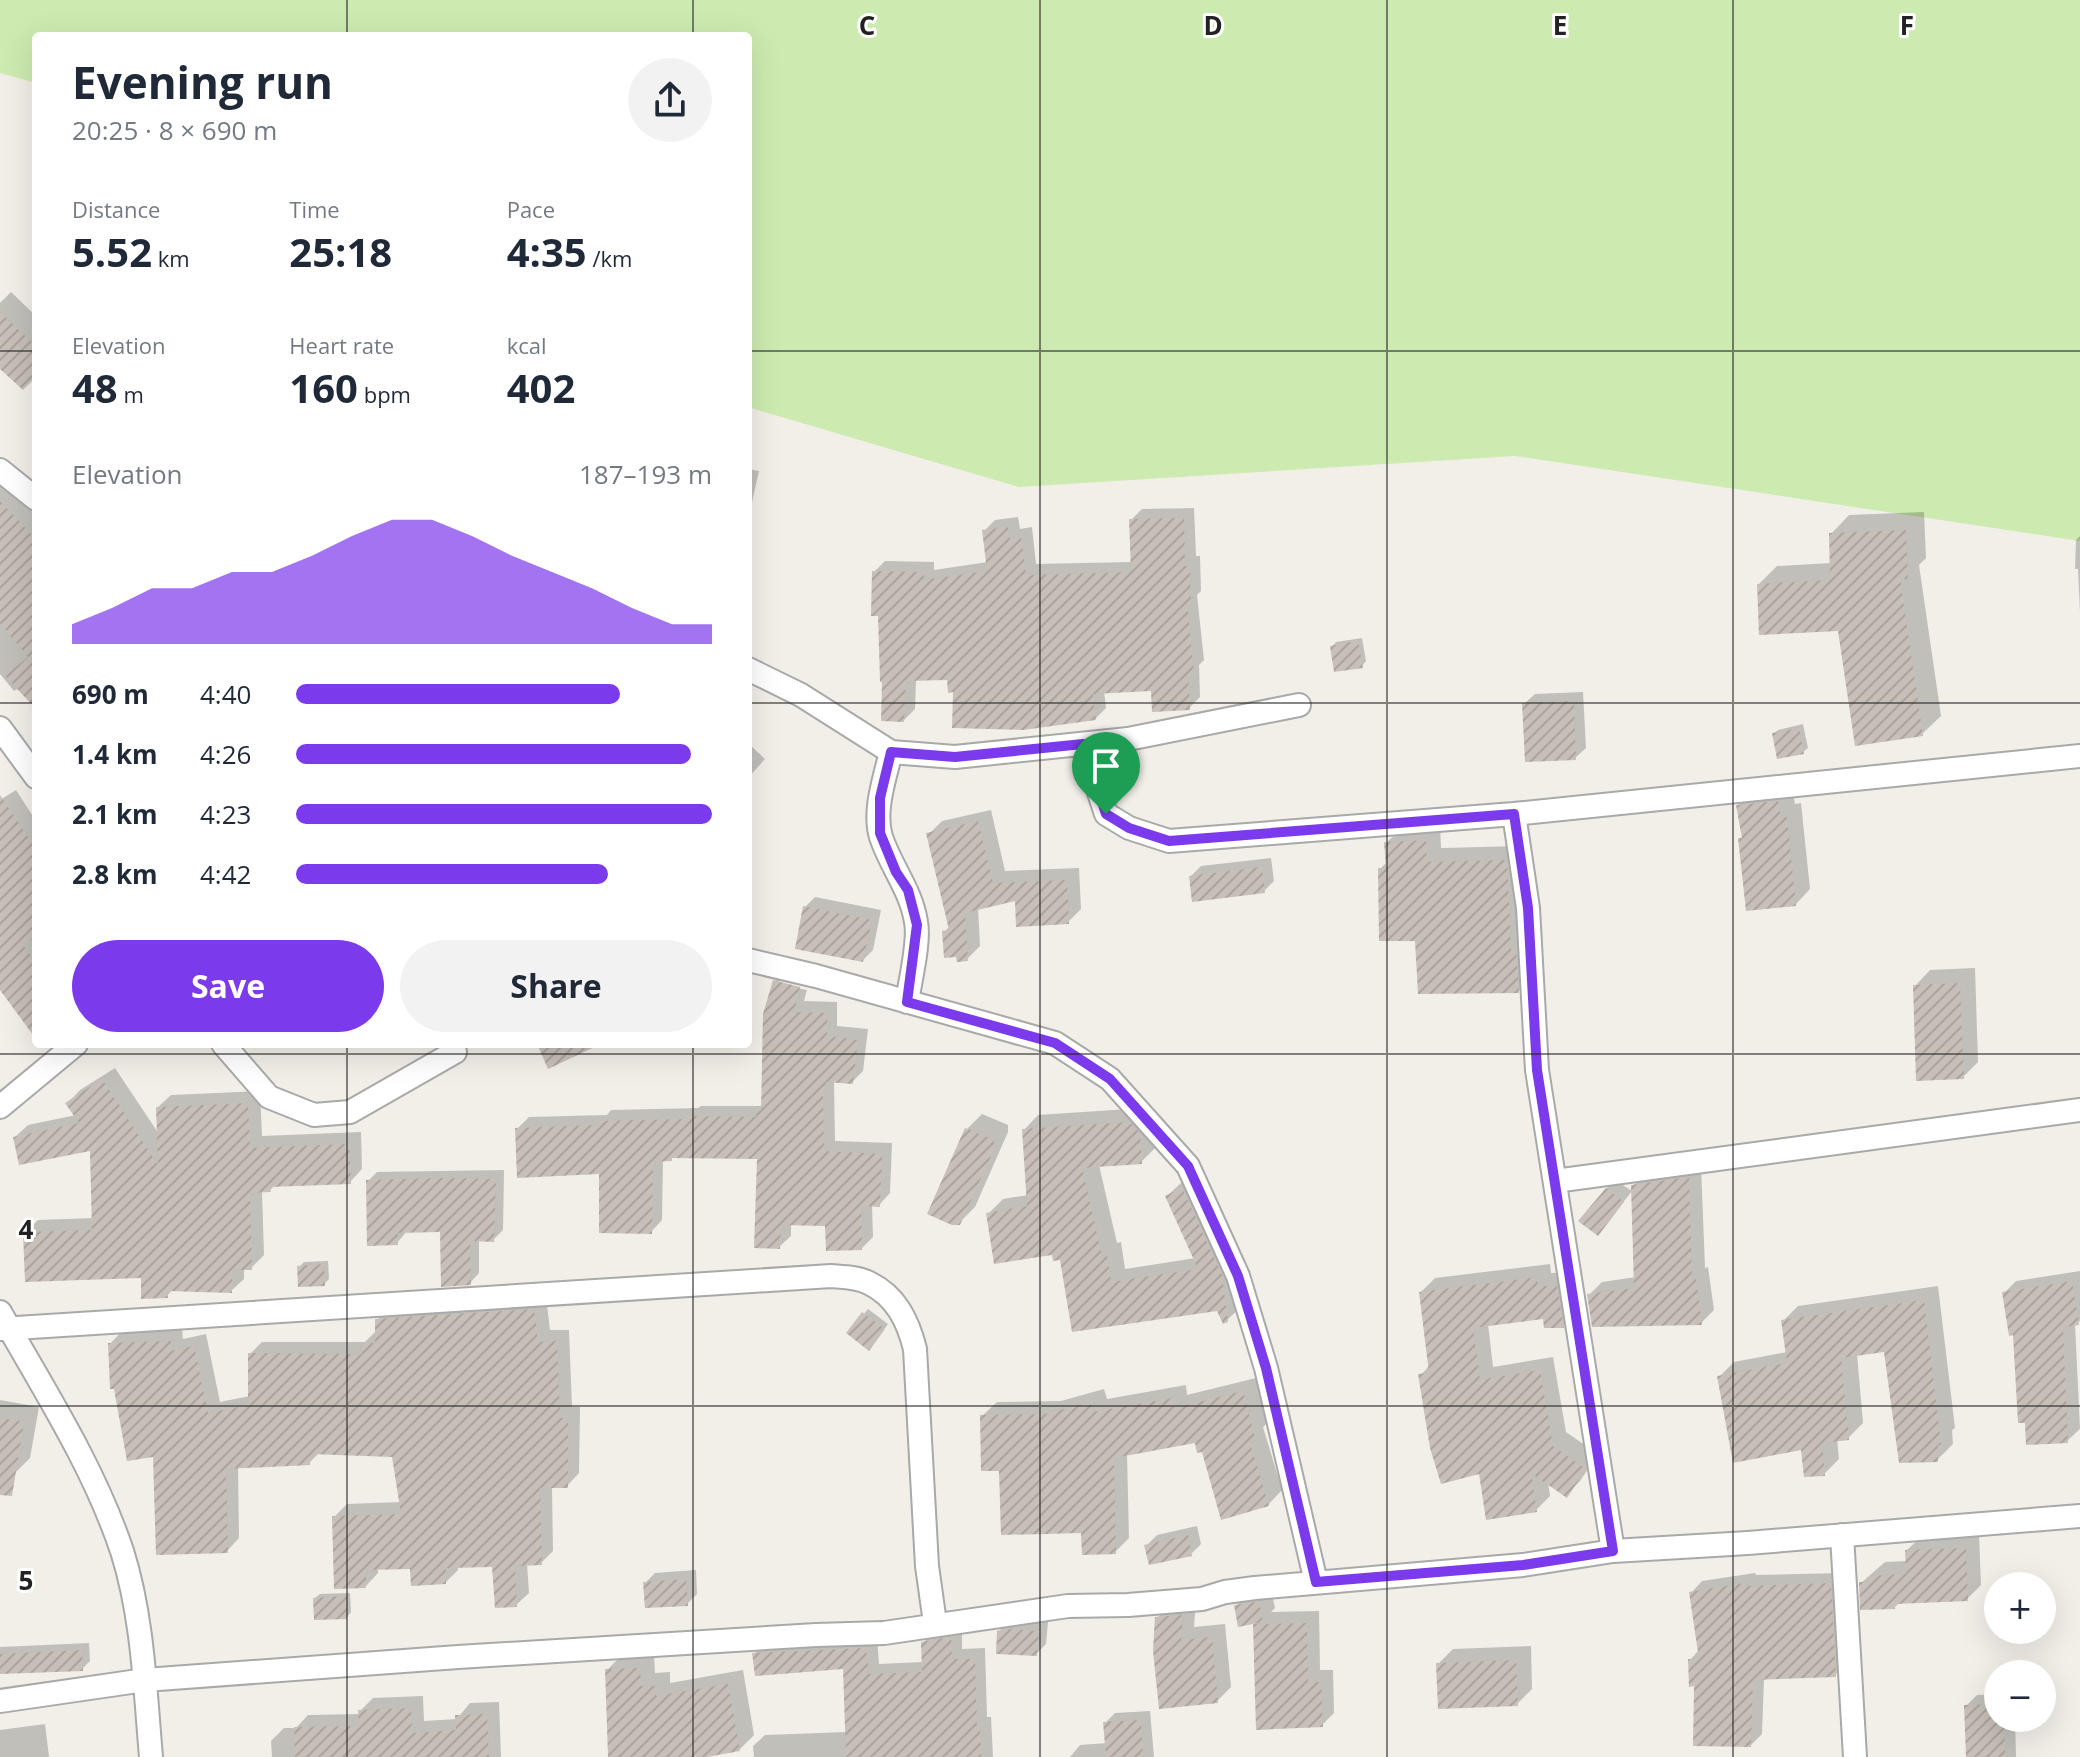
<!DOCTYPE html>
<meta charset="utf-8">
<style>
:root{--surface:#fff;--page:#f2f2f3;--text:#1f2937;--muted:#747a83;--accent:#7c3aed}
body{margin:0;font-family:"Open Sans",sans-serif;background:var(--page);color:var(--text);height:100vh;display:flex;flex-direction:column;font-size:30px;white-space:nowrap}
*{box-sizing:border-box;margin:0}
p{font-size:26px;color:var(--muted)}
.icon{flex:none;width:44px;height:44px;fill:none;stroke:currentColor;stroke-width:2;stroke-linecap:round;stroke-linejoin:round}
.map{position:relative;flex:1;overflow:hidden}
.drawer{position:absolute;left:32px;top:32px;width:720px;height:1016px;display:flex;flex-direction:column;background:var(--surface);border-radius:8px;box-shadow:0 8px 32px #0002}
.drawer>*{flex:none}
.tools{position:absolute;left:1984px;top:1572px;display:grid;gap:16px}
.tools a{display:grid;place-items:center;width:72px;height:72px;border-radius:50%;background:var(--surface);box-shadow:0 8px 32px #0002;font-size:40px}
.pin{position:absolute;display:grid;place-items:center;width:68px;height:68px;color:#fff;margin:-82px -34px;border-radius:50% 50% 50% 0;rotate:-45deg;box-shadow:0 0 8px #0007}
.pin .icon{rotate:45deg}
.round{display:grid;place-items:center;flex:none;width:84px;height:84px;border-radius:42px;background:var(--page)}
.overview{display:flex;align-items:center;justify-content:space-between;height:136px;padding:0 40px}
h1{font-size:44px;font-weight:700;line-height:60px}
.stats{display:grid;grid-template-columns:repeat(3,1fr);gap:12px;height:136px;padding:8px 40px}
.stats div{display:grid;align-content:center}
.stats b{font-size:40px;font-weight:700}
.stats small{font-size:22px;font-weight:400}
.stats p{font-size:22px}
.chart{height:224px;padding:16px 40px}
.chart p{display:flex;justify-content:space-between}
.chart svg{width:100%;height:144px;margin-top:8px;fill:var(--accent);opacity:.7}
.cta{display:flex;gap:16px;margin-top:auto;padding:16px 40px}
.cta a{flex:1;height:92px;border-radius:48px;background:var(--accent);color:#fff;font-size:32px;font-weight:700;line-height:92px;text-align:center}
.cta a+a{background:var(--page);color:var(--text)}
ul{padding:0 40px;list-style:none;font-size:26px}
li{display:grid;grid-template-columns:128px 96px 1fr;align-items:center;height:60px}
li i{height:20px;border-radius:10px;background:var(--accent)}
.map>svg:first-child{display:block}
.grass{fill:#cdebb0}
.shadow{fill:#0003}
.building{fill:url(#building-hatch)}
.lines{fill:none;stroke-linecap:round;stroke-linejoin:round}
.street-casing{stroke:#a9a9a9;stroke-width:26}
.street{stroke:#fff;stroke-width:22}
.route-casing{stroke:#fff;stroke-width:16}
.route{stroke:#7c3aed;stroke-width:10}
.grid{fill:none;stroke:#222;stroke-width:2;stroke-opacity:0.55}
.grid-label{font-size:26px;text-anchor:middle;font-weight:bold;fill:#222;stroke:#fff;stroke-width:6;stroke-linejoin:round;paint-order:stroke}
</style>
<div class="map">
<svg width="2080" height="1757" viewBox="0 0 2080 1757">
<defs>
<pattern id="building-hatch" width="6" height="6" patternUnits="userSpaceOnUse" patternTransform="scale(2)"><rect width="6" height="6" fill="#c7bfb8"/><path d="M-1 1l2-2M0 6l6-6M5 7l2-2" fill="none" stroke="#aba49e"/></pattern>
</defs>
<rect width="100%" height="100%" fill="#f2efe9"/>
<path class="grass" d="M0 0H2080V541L1515 456 1019 487 748 407V36H36V83L0 73Z"/>
<path class="shadow" d="M11 292 36 316V374L0 366V303Z
M748 469 759 471 752 502 748 506Z
M0 474 36 513V706L19 688 14 691 0 674Z
M1194 508 1196 556H1200L1201 591 1197 595 1204 660 1199 665 1200 697 1189 708 1153 689 1104 691 1106 708 1095 719 955 690 948 678 916 679 915 709 904 720 884 680 874 572 885 561 934 562V570L988 562 984 531 995 520 1018 517 1020 529 1032 527 1036 564 1132 562 1131 520 1142 509Z
M1924 512 1926 558 1919 565 1941 716 1922 734 1840 629 1759 584 1777 566 1832 563 1831 534 1849 515Z
M2080 536V612L2078 569H2075L2076 540Z
M1362 638 1366 661 1362 666 1332 647 1336 642Z
M1583 692 1586 748 1575 758 1524 704 1535 694Z
M1803 724 1808 748 1803 752 1774 734 1778 730Z
M748 743 765 759 748 778Z
M1792 787 1795 804 1801 803 1810 889 1796 904 1740 839 1743 836 1738 806 1753 791Z
M16 790 36 821V1035L0 987V800Z
M991 810 1005 871 1079 868 1081 909 1068 922 1017 899 978 908 980 946 967 959 944 932 950 926 929 834 942 821Z
M1440 826 1441 848 1521 846 1533 976 1518 991 1417 939 1380 869 1387 862 1386 843 1402 828Z
M1271 858 1274 881 1264 891 1191 876 1201 866Z
M815 897 881 910 873 950 863 960 805 907Z
M1975 968 1978 1062 1963 1077 1915 986 1930 970Z
M786 970 810 976 808 986 779 980V984L807 990 804 1001 837 1002V1026L868 1029 863 1071 852 1082 834 1081 835 1141 892 1143 890 1193 879 1205 872 1204 873 1237 862 1248 827 1224 791 1223V1236L779 1247 759 1157H674L663 1159 662 1220 651 1232 601 1172 517 1129 529 1117 607 1115 611 1110 698 1108 701 1106H763L775 981Z
M115 1068 159 1134 158 1107 171 1095 260 1091 262 1136 361 1132 362 1169 350 1182 275 1185 270 1190 262 1191 264 1255 251 1268H244V1279L231 1291 173 1289 167 1296 143 1276 25 1233 38 1220 94 1218 92 1148 15 1137 28 1125 76 1115 68 1103 80 1090Z
M1144 1108 1153 1118 1155 1148 1141 1162 1099 1165 1117 1243 1121 1242 1125 1269 1196 1258 1167 1196 1182 1182 1197 1175 1242 1306 1227 1320 1218 1308 1073 1329 1062 1257 988 1214 1003 1199 1028 1195 1024 1130 1038 1115Z
M982 1114 1008 1125V1132L975 1207 959 1223 967 1129Z
M1701 1165 1705 1268 1708 1267 1714 1310 1701 1323 1589 1295 1602 1282 1636 1277 1633 1186 1646 1173Z
M504 1170 503 1230 493 1240H479V1273L470 1283 442 1230 407 1231 397 1243 368 1181 377 1172Z
M1615 1180 1632 1191 1607 1223 1605 1190Z
M328 1261 329 1279 324 1284 299 1267 304 1262Z
M1550 1264 1551 1273H1570L1577 1312 1563 1326 1545 1317 1488 1324 1493 1367 1553 1357 1566 1432 1598 1454 1580 1481 1566 1495 1548 1482 1550 1496 1536 1510 1481 1471 1421 1375 1430 1365 1421 1292 1435 1278Z
M2080 1271V1321L2075 1324 2080 1429 2067 1441 2015 1333 2004 1293 2016 1281Z
M1938 1286 1955 1428 1952 1430 1953 1444 1937 1460 1886 1349 1857 1354 1863 1423 1848 1438 1837 1439 1839 1459 1824 1474 1803 1448 1719 1377 1734 1362 1787 1352 1783 1321 1798 1306Z
M546 1297 550 1330H569L572 1407H580L579 1473 567 1486H552L553 1551 541 1563 527 1564 529 1593 516 1605 494 1564 458 1565V1570L446 1582 412 1567 378 1568V1573L366 1586 334 1517 347 1504 401 1502 394 1455 320 1452 309 1463 238 1467 239 1538 227 1551 155 1454 110 1344 122 1331 182 1330 183 1339 206 1334 220 1402 250 1396V1354L262 1342H365L377 1330V1320L390 1307Z
M868 1309 888 1324 873 1344 848 1333Z
M1256 1378 1268 1422 1263 1427 1282 1490 1268 1505 1196 1441 1127 1453 1129 1538 1115 1552 1001 1469 982 1416 997 1402 1061 1401 1104 1389 1107 1399 1186 1385 1187 1395Z
M0 1400 39 1407 30 1458 14 1474 0 1471Z
M1197 1526 1201 1544 1191 1554 1147 1545 1157 1535Z
M1979 1534 1981 1585 1967 1599 1900 1602 1895 1607 1861 1583 1885 1562 1907 1561V1550L1922 1536Z
M696 1570 697 1594 687 1604 645 1583 655 1573Z
M1755 1573 1756 1575 1842 1573 1847 1663 1835 1675 1764 1678 1762 1734 1751 1745 1697 1684 1690 1660 1699 1650 1691 1593 1702 1581Z
M1271 1590 1275 1608 1271 1612 1319 1611 1320 1670H1333L1334 1713 1322 1725 1258 1728 1255 1622 1236 1606 1249 1593Z
M350 1593 351 1612 347 1617 315 1598 320 1594Z
M1196 1602 1194 1627 1225 1624 1231 1687 1217 1701 1157 1618 1171 1604Z
M1009 1621 1048 1622 1046 1644 1036 1654 999 1631Z
M962 1627V1649L985 1648 987 1717H991L993 1757H754L753 1746 765 1735 847 1732 845 1667 754 1654 765 1643 877 1637 879 1664 923 1662V1643L934 1631Z
M89 1643 90 1661 82 1669 0 1672V1647Z
M1531 1646 1532 1689 1517 1704 1438 1664 1453 1649Z
M654 1654 655 1673 670 1672V1683L743 1670 754 1735 739 1750 695 1757H610L608 1669 622 1655Z
M1998 1694V1718H2015L2016 1757H1969L1966 1706 1977 1695Z
M423 1696 424 1721 457 1719 470 1703 499 1702 501 1757H272L271 1741 284 1728H296L308 1715 361 1714V1710L373 1698Z
M1150 1711 1154 1757H1070L1080 1745 1107 1743 1105 1723 1115 1713Z
M45 1724 49 1757H0V1730Z"/>
<path class="building" d="M0 312 36 346V377L23 390 0 369Z
M0 501 36 539V709L5 676 28 657 0 623Z
M1184 518 1185 566H1190L1191 604H1187L1194 673 1188 674 1190 710 1152 712 1151 691 1093 694 1096 720 1023 730 952 728 953 692 948 693 947 680 906 681 904 722 881 721 882 682H880L878 616H871L872 571 924 572V580L987 571 982 530 1008 527 1010 539 1021 537 1026 575 1131 572 1129 519Z
M1906 530 1908 579H1900L1923 736 1855 746 1838 631 1759 635 1757 584 1830 580 1829 533Z
M1358 641 1363 668 1334 672 1330 646Z
M1574 701 1576 760 1525 762 1522 703Z
M1799 728 1804 754 1777 759 1772 733Z
M0 795 36 849V937L23 945 36 962V1039L0 990Z
M1778 801 1781 817H1787L1796 906 1746 911 1738 838H1742L1736 805Z
M978 821 993 883 1067 880 1069 924 1016 927 1015 901 965 913 968 961 957 962 956 957 944 958 942 931 949 930 926 833Z
M1426 840 1427 862 1507 860 1511 950H1516L1519 993 1418 994 1415 941H1379L1378 868H1386L1384 842Z
M1262 867 1265 893 1192 902 1189 876Z
M803 906 872 920 863 962 795 949Z
M773 980 800 987 794 1012 827 1013V1036L858 1040 853 1084 826 1082 825 1092H823L824 1151 882 1154 880 1207 861 1206 862 1250 826 1251 825 1226 781 1225 780 1249 754 1248 757 1159 672 1158V1161L653 1162 652 1234 599 1233V1174L517 1178 515 1128 598 1125V1121L687 1119V1116L756 1117V1111H761L763 1014Z
M1960 983 1964 1079 1916 1081 1913 985Z
M537 1044H601L548 1069Z
M102 1079 158 1165 156 1107 248 1103 250 1148 349 1144 351 1184 270 1187 271 1192 250 1193 252 1270H232V1293L167 1291 168 1298 141 1299V1278L25 1282 23 1232 92 1230 90 1151 19 1165 13 1137 79 1123 65 1103Z
M1130 1122 1140 1133 1142 1164 1082 1168 1102 1256H1107L1111 1282 1198 1269 1165 1196 1182 1188 1222 1275 1228 1322 1223 1324 1217 1311 1072 1332 1060 1260 1053 1261 1052 1255 994 1264 986 1213 1027 1206 1022 1129Z
M965 1128 994 1140V1149L960 1225H952L927 1214Z
M1689 1177 1692 1280 1696 1279 1702 1325 1592 1327 1587 1294 1634 1288 1631 1185Z
M443 1178 496 1179 494 1242 470 1241 471 1285 441 1287 440 1232 398 1233V1245L367 1246 366 1180Z
M1606 1188 1624 1202 1598 1236 1578 1221Z
M324 1264 325 1286 298 1287 297 1266Z
M1537 1277 1538 1286H1557L1564 1328H1544L1543 1319 1473 1328 1480 1380 1540 1370 1553 1446 1586 1469 1567 1498 1531 1473 1537 1512 1486 1520 1479 1474 1441 1484 1430 1448 1418 1374 1429 1373 1419 1292Z
M2072 1281 2079 1325 2063 1327 2068 1443 2026 1445 2025 1423H2018L2013 1335 2009 1336 2002 1292Z
M1924 1300 1941 1445H1938V1462L1899 1463 1884 1352 1841 1358 1849 1440 1822 1443 1825 1476 1804 1477 1801 1450 1733 1463 1717 1376 1787 1363 1781 1320Z
M534 1309 538 1342 557 1341 560 1418H568V1488H540L542 1565 515 1566 517 1607 495 1608 492 1567 446 1568V1584L411 1586 410 1569 366 1570V1588L334 1589 332 1516 401 1514 392 1457 311 1454 310 1465 226 1469 228 1553 156 1555 153 1457 127 1461 114 1389H110L108 1343 171 1341V1351L194 1346 208 1413 248 1405V1353L362 1354V1343H375V1319Z
M862 1312 885 1329 869 1351 846 1333Z
M1243 1391 1255 1438 1249 1440 1269 1506 1221 1520 1202 1452 1197 1453 1195 1443 1114 1458 1116 1554 1082 1555 1081 1533 1001 1535 999 1471H981L980 1415 1045 1414 1090 1402 1093 1412 1172 1398 1174 1408Z
M0 1418 24 1422 12 1496 0 1495Z
M1188 1535 1192 1556 1149 1565 1144 1545Z
M1966 1548 1968 1601 1895 1604V1609L1860 1610 1859 1582H1869V1576L1906 1574 1905 1550Z
M686 1579 688 1606 645 1608 643 1582Z
M1744 1583 1745 1586 1831 1583 1836 1677 1753 1680 1751 1747 1693 1746 1694 1686 1689 1687 1688 1659H1699L1689 1592Z
M347 1596V1619L314 1620 313 1598Z
M1259 1602 1263 1622 1253 1624 1307 1623 1308 1682H1321L1323 1727 1256 1730 1253 1624 1238 1627 1234 1605Z
M1183 1615 1181 1640 1212 1637 1218 1703 1159 1709 1153 1651 1155 1617Z
M1006 1629 1039 1631 1037 1656 996 1654 997 1631Z
M951 1637 952 1659H975L977 1727H980L981 1757H846L843 1669 755 1676 752 1653 866 1648 869 1674 922 1672 921 1642Z
M82 1650 83 1671 0 1674V1654Z
M1516 1660 1518 1706 1438 1709 1436 1663Z
M640 1668 641 1686H656V1696L728 1684 740 1751 707 1757H608L605 1669Z
M1998 1704V1718H2004L2005 1757H1966L1964 1705Z
M411 1708 412 1733 456 1730 455 1715 487 1714 489 1757H295L294 1727 359 1726 358 1710Z
M1141 1720 1143 1757H1106L1103 1722Z"/>
<g class="lines">
<g class="street-casing">
<path id="street" d="M0 470 36 499
M748 669 801 695 891 752 955 757 1128 739 1299 705
M0 728 36 777
M1083 744 1106 814 1129 828 1169 841 1514 814 2080 756
M891 752C885 777 873 811 881 837 891 867 911 890 916 922 920 941 910 981 907 1002
M1514 814 1528 908 1537 1070 1613 1551
M748 960 816 976 1055 1043 1110 1079 1188 1166 1238 1276 1266 1368 1316 1582
M223 1044 269 1097 314 1115 350 1112 455 1052
M0 1107 76 1044
M1555 1181 2080 1110
M0 1312C44 1390 93 1465 122 1551 143 1617 145 1689 151 1757
M0 1329 831 1276C843 1277 858 1277 869 1283 896 1296 908 1321 915 1349L927 1566 935 1623
M1842 1535 1855 1757
M0 1701 145 1680 458 1657 816 1635 884 1633 1068 1606 1128 1605 1202 1599 1225 1592 1255 1588 1523 1565 1613 1551 1748 1543 2080 1516"/>
</g>
<use href="#street" class="street"/>
</g>
<g class="lines">
<g class="route-casing">
<path id="route" d="M1083 744 1106 814 1129 828 1169 841 1514 814 1528 908 1537 1070 1613 1551 1523 1565 1316 1582 1266 1368 1238 1276 1188 1166 1110 1079 1055 1043 907 1002 917 925 908 890 896 872 880 833V798L891 752 955 757Z"/>
</g>
<use href="#route" class="route"/>
</g>
<path class="grid" d="M347 0V36M693 0V36M1040 0V1757M1387 0V1757M1733 0V1757M0 351H36M748 351H2080M0 703H36M748 703H2080M347 1044V1757M693 1044V1757M0 1054H2080M0 1406H2080"/>
<g class="grid-label">
<text x="867" y="35">C</text>
<text x="1213" y="35">D</text>
<text x="1560" y="35">E</text>
<text x="1907" y="35">F</text>
<text x="26" y="1239">4</text>
<text x="26" y="1590">5</text>
</g>
</svg>
<div class="tools">
<a>+</a>
<a>−</a>
</div>
<div class="pin" style="left:1106px;top:814px;background:#1e9e55"><svg class="icon" aria-label="arrive" viewBox="0 0 24 24"><path d="M6 21V4h12l-3 4 3 4H6"/></svg></div>
<section class="drawer">
<div class="overview"><div><h1>Evening run</h1><p>20:25 · 8 × 690 m</p></div><a class="round"><svg class="icon" aria-label="share" viewBox="0 0 24 24"><path d="M12 15V3M7 8l5-5 5 5M5 13v7h14v-7"/></svg></a></div>
<div class="stats">
<div><p>Distance</p><b>5.52<small> km</small></b></div>
<div><p>Time</p><b>25:18</b></div>
<div><p>Pace</p><b>4:35<small> /km</small></b></div>
</div>
<div class="stats">
<div><p>Elevation</p><b>48<small> m</small></b></div>
<div><p>Heart rate</p><b>160<small> bpm</small></b></div>
<div><p>kcal</p><b>402</b></div>
</div>
<div class="chart"><p><span>Elevation</span>187–193 m</p>
<svg viewBox="0 0 160 44" preserveAspectRatio="none"><path d="M0 44V38L10 33L20 27L30 27L40 22L50 22L60 17L70 11L80 6L90 6L100 11L110 17L120 22L130 27L140 33L150 38L160 38V44z"/></svg>
</div>
<ul>
<li><b>690 m</b>4:40<i style="width:78%"></i></li>
<li><b>1.4 km</b>4:26<i style="width:95%"></i></li>
<li><b>2.1 km</b>4:23<i style="width:100%"></i></li>
<li><b>2.8 km</b>4:42<i style="width:75%"></i></li>
</ul>
<div class="cta"><a>Save</a><a>Share</a></div>
</section>
</div>
